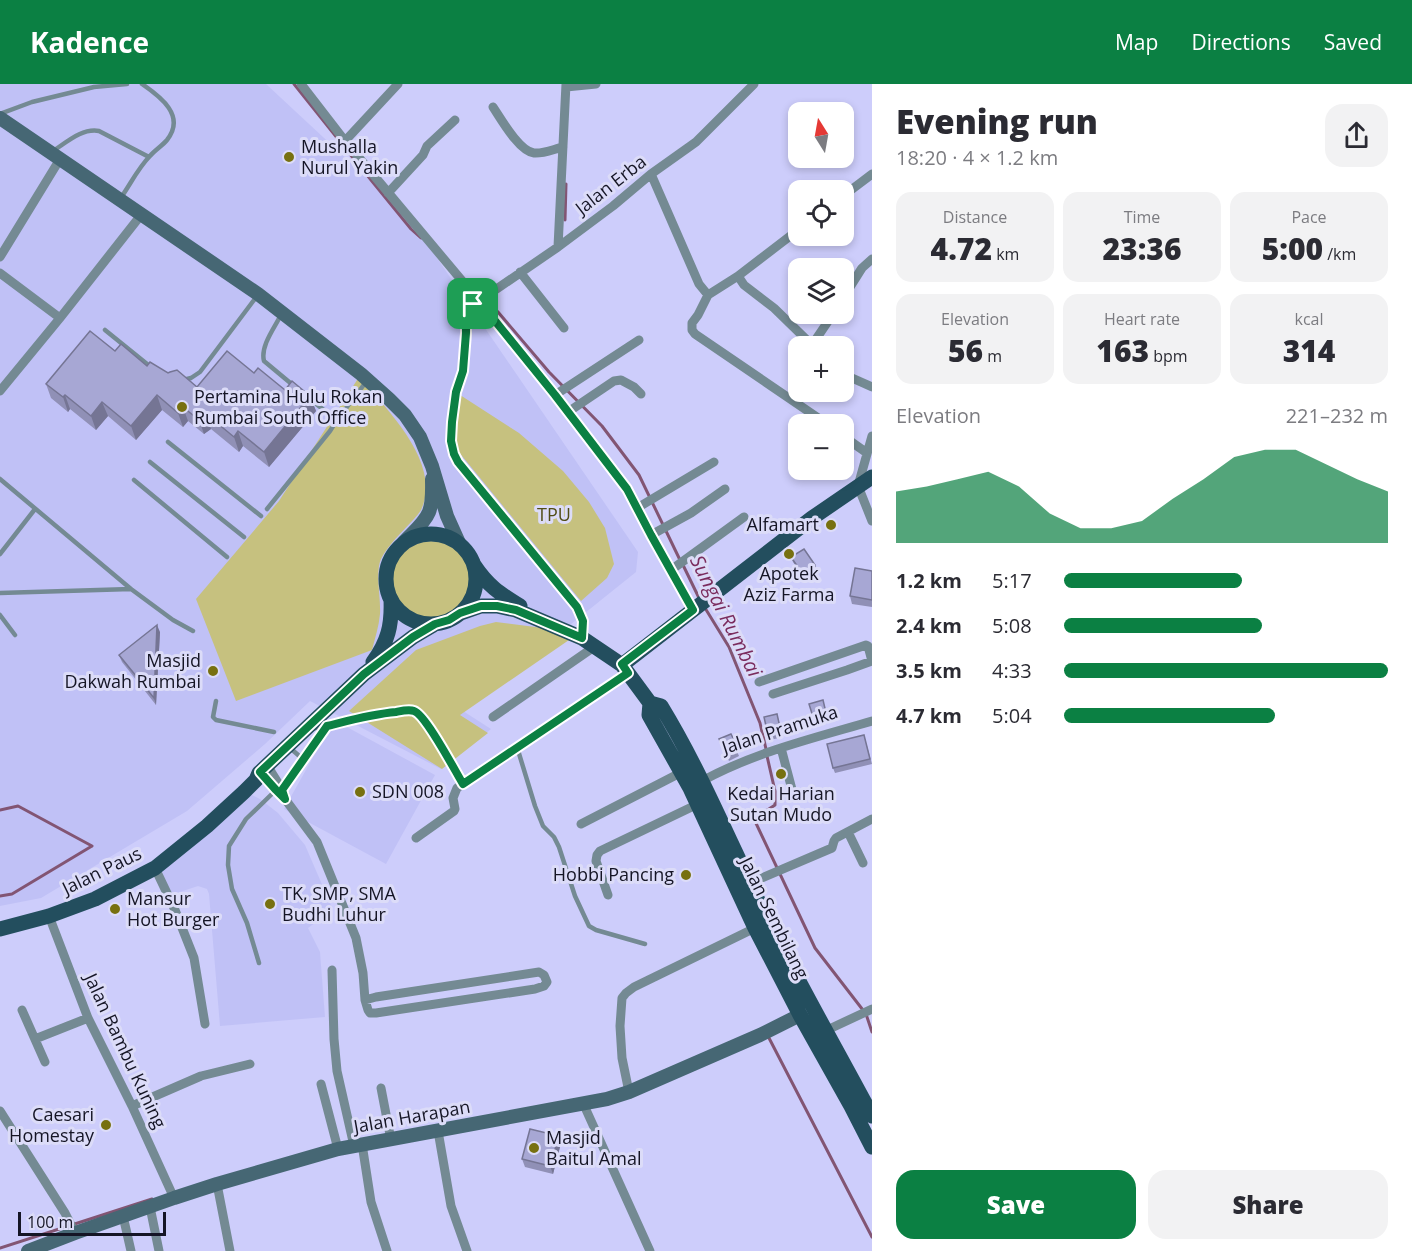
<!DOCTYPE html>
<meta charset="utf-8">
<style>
:root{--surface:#fff;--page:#f2f2f3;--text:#2b2b33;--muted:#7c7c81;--accent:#0b8043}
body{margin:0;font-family:"Open Sans",sans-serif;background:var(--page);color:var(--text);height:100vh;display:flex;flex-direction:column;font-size:22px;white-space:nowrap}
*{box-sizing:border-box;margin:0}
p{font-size:20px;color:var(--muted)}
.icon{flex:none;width:33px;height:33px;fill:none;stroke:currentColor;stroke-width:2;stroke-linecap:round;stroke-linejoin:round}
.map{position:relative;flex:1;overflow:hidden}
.details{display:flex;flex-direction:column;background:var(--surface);width:540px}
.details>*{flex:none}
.needle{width:39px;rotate:349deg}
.fabs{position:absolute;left:788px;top:18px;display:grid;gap:12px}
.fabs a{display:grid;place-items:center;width:66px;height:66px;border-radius:12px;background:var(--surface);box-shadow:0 3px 9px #0003;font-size:30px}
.scale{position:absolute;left:18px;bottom:15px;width:148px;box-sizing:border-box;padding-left:6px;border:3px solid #151525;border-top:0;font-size:16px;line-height:21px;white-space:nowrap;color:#151525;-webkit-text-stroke:4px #dcdcf8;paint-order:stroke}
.pin{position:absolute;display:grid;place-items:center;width:51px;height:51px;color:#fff;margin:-26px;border-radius:12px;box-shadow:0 3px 9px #0006}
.round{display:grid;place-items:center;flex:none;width:63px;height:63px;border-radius:18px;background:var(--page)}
.headline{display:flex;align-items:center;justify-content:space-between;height:102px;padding:0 24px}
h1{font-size:33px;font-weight:800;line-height:45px}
.figures{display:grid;grid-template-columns:repeat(3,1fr);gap:9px;height:102px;padding:6px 24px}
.figures div{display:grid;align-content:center;border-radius:15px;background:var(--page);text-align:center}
.figures b{font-size:30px;font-weight:800}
.figures small{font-size:16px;font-weight:400}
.figures p{font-size:16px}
.chart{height:168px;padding:12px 24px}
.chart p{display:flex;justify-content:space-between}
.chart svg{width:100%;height:108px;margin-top:6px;fill:var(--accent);opacity:.7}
.button{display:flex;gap:12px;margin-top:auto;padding:12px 24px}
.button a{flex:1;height:69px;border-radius:18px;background:var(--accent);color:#fff;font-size:24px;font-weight:800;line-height:69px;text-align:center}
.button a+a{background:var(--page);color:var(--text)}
ul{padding:0 24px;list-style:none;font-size:20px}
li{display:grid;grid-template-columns:96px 72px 1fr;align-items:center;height:45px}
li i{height:15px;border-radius:8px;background:var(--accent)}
header{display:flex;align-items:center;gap:36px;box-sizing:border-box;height:84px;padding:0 30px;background:var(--accent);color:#fff}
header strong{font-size:28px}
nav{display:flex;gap:33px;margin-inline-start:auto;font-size:21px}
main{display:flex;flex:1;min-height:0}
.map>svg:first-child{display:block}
.built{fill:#c0c1f6}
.green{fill:#c6c17f}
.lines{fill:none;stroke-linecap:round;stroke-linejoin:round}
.stream{stroke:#825573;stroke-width:3}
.lane{stroke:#748a93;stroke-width:4.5}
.street{stroke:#748a93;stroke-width:9}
.secondary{stroke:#466774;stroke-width:14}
.primary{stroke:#234e5e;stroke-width:15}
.wall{fill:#9090b6}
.shaded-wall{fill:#757594}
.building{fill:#a7a7d4;stroke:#757594;stroke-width:1.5}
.route-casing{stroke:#fff;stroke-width:12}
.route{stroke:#0b8043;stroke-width:8}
.poi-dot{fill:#777010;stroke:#dcdcf8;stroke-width:2}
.labels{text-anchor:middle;stroke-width:6;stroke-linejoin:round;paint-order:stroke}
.poi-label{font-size:18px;fill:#151525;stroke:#dcdcf8;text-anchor:start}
.street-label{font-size:18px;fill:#151525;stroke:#dcdcf8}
.park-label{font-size:18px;fill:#514d16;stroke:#dcdcf8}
.water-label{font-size:20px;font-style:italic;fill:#7a2c5e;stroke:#dcdcf8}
</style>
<header>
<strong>Kadence</strong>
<nav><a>Map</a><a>Directions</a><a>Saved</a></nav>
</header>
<main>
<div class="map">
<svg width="872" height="1167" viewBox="0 0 872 1167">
<rect width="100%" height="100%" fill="#cdcdfb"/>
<path class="built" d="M0 0H266L409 133 638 468 636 488 463 627 491 645 441 685 310 617 265 660 187 727 41 814 0 822Z
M334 636 435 691 386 780 284 725Z
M246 708 260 715 278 729 305 761 333 826 308 844 320 868 325 933 220 942 209 810 207 805 198 802 171 811 155 776Z"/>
<path class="green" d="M359 293C387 325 443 380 421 426 419 429 416 433 413 436 402 448 388 461 381 475 375 489 381 514 380 530 379 542 375 554 372 566L236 617 196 515 279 417Z
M457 309 519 349 563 387 589 418 605 444 614 480 607 494 581 517 453 361Z
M392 496a39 39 0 1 1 78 0a39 39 0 1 1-78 0Z
M496 538 543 544 569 556 460 631 488 649 442 685 349 627 416 566 480 542Z"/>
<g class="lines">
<path class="stream" d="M294 0 338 55
M349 69 411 145 421 154
M565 136 566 100
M489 219 498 228 549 288 602 342 639 391 680 476
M683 481 700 516
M705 524 729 563 760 639 766 665
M767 672 775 707V721L754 735 815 864 866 930 872 948
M0 726 18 722 92 762
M0 812 12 810 92 762
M769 954 872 1153
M0 1164 152 1115"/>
<path class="lane" d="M0 30 32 18 94 3 127 0
M53 67C67 58 82 44 99 47L149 73
M120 115C130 101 138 84 150 72 155 66 162 62 167 56 186 32 161 13 142 0
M479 217 467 226 466 230V249L463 287 456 308 452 338 451 357 454 370 458 378 577 523 583 537 582 551
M282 229C275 243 260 262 264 277L294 302
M105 246 152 284
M183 296 191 294 200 288 257 212
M337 336 366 298
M168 358 261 432
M150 378 244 453
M0 395 131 505 173 536 193 547
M134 396 227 473
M267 425 330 347 337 336 307 313
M0 470 35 425
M0 509 131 505
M0 531 15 551
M216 617 213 633 216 636 274 648
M312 645C331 641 405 619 418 629 432 640 453 682 463 700
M517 663 535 722 543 742 554 753 559 763 575 812 589 842 596 846 645 860
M304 676 327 642
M282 706 304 676 290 664
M259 879 247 839 232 805 228 781 229 762 246 735 276 706"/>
<path class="street" d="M301 0 345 57 479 217 555 311 627 405 651 451 694 526
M566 3 596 0
M493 23C501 35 519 67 534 69 543 70 554 65 563 63
M345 57 398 0
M651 90 699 200 708 211 738 192 798 146
M388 109 423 71 427 62 455 36
M843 112 872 90
M558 163 566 0
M0 173 60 75
M520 188 564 244
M0 189 60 234
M738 192 744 201 774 224 813 262
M708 211 698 231 692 239V246L695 250 827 340
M843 214 862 184 872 175
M479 217 558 163 613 122 651 90 696 58 754 0
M812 261 833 230
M843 290 872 303
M0 307 60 234 141 131
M555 311 639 256
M568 328 614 297 621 296 634 303 641 310
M843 352 867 369
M872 352 858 402 872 437
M637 424 714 378
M651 451 691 429 725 405
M671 486 744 433
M759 598 866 561 868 562 872 577
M773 610 847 586 872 577
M493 633 594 563
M781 664 794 713
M267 681 285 710
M260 688 276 706 285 715 317 758 356 854 363 889 365 916 368 926 370 929H376L535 905 544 902 547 898 544 891 539 888 376 913 365 916
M702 697C755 668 814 654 872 637
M581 740 682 688
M848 748 863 779
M416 754 454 727 455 725 453 714 457 704 628 589
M155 784 175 826 194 874 205 940
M750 799 832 764 834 757 836 754 872 735
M608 811 596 777 597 771 600 767 698 720
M49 832 88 934 132 1022 174 1114
M332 886 334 955 337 987 354 1062
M22 926 45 978
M825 947 872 925
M35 955 88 934
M321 1000 338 1065
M381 1004 391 1056
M629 1008 622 974 620 942 622 914 626 909 634 903 755 844
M583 1019 650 1167
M132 1022 201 992 250 980
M0 1027 65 1129 75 1149
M438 1047 451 1122 467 1167
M362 1060 371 1118 387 1167
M217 1100 230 1167
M150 1123 159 1167
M123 1132 131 1167"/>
<path class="secondary" d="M0 34 258 210 361 290 389 315 405 331 420 353 432 382 447 432 460 461
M404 458C412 449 424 440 429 428 433 418 432 405 432 395
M28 1167 75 1149 174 1114 217 1100 338 1065 607 1015 629 1008 760 951 800 931"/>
<path class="primary" d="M386 495a45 45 0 1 1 90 0a45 45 0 1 1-90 0Z
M474 481C488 502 499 509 520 522
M461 529 481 522H497L516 526 582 554 622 581 650 619 661 622C703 691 733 766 769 839 801 904 838 968 872 1032
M373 578C388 558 392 541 391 516
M622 581 812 434 872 393
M650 619 649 631 690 704 755 844 800 931 851 1022 872 1063
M0 845 49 832 95 815 155 784 207 742 244 708 256 696 259 689 364 590 413 553 435 540"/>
</g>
<path class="wall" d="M115 267 197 303 254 289 285 306 310 312 316 327 269 383 243 362 239 368 211 345 204 350 188 337 183 343 162 326 136 356 108 332 96 346 70 325 68 328 51 314 46 300Z
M791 473 815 481 817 486 804 494 793 478Z
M872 487V523L852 520 850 512Z
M160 548 156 621 122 578 119 571Z
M823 616 829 638 816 641 809 620Z
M777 630 783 653 770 656 768 651Z
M864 651 872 680 835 689 833 684Z
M719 655 736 660 738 665H736L739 672 729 677Z
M561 1059 553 1090 525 1083 522 1075Z"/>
<path class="shaded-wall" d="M65 311 70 325 68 328 63 313Z
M157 311 162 326 136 356 131 342Z
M310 312 316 327 269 383 264 368Z
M102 318 108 332 96 346 91 332Z
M183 323 188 337 183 343 178 329Z
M206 330 211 345 204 350 199 336Z
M238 347 243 362 239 368 234 353Z
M815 481 817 486 804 494 802 489Z
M157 541 160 548 156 621 154 614Z
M559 1052 561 1059 553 1090 550 1082Z"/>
<path class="building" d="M90 247 115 267 121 260 147 282 150 278 168 289 170 288 177 286 197 303 227 267 254 289 258 284 285 306 292 297 310 312 264 368 238 347 234 353 206 330 199 336 183 323 178 329 157 311 131 342 102 318 91 332 65 311 63 313 46 300Z
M804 465 815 481 802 489 791 473Z
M855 484 872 487V516L850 512Z
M157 541 154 614 119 571Z
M823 616 827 633 814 636 809 620Z
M777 630 781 648 768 651 764 633Z
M731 650 736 660 734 661 737 667 727 672 719 655Z
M864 651 870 675 833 684 827 660Z
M530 1045 559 1052 550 1082 522 1075Z"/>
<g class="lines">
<g class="route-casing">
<path id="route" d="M479 217 555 311 627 405 651 451 693 526 622 580 628 589 463 700C455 687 426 631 414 627 409 625 401 627 396 628 372 630 351 636 327 642L282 706 285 715 276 706 260 688 364 590 413 553 435 540 449 536 460 529 481 522H497L516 526 582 554 583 537 577 523 458 378 454 370 451 357 452 338 456 308 463 287 466 249V230L467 226Z"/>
</g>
<use href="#route" class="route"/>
</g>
<g class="poi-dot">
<circle cx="289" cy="73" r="6"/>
<circle cx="182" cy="323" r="6"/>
<circle cx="831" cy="441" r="6"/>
<circle cx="789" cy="470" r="6"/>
<circle cx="213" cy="587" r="6"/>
<circle cx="781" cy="690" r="6"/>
<circle cx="360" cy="708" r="6"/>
<circle cx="686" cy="791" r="6"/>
<circle cx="270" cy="820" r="6"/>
<circle cx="115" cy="825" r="6"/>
<circle cx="106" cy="1041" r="6"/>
<circle cx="534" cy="1064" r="6"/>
</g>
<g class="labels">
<g class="poi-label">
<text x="301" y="69">Mushalla<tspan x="301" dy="21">Nurul Yakin</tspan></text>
<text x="194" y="319">Pertamina Hulu Rokan<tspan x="194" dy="21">Rumbai South Office</tspan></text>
<text x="819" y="447" text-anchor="end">Alfamart</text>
<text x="789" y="496" text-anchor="middle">Apotek<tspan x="789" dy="21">Aziz Farma</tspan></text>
<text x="201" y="583" text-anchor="end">Masjid<tspan x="201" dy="21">Dakwah Rumbai</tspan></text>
<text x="372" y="714">SDN 008</text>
<text x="781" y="716" text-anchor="middle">Kedai Harian<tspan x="781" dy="21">Sutan Mudo</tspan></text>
<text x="674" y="797" text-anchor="end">Hobbi Pancing</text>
<text x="282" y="816">TK, SMP, SMA<tspan x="282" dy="21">Budhi Luhur</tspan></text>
<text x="127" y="821">Mansur<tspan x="127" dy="21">Hot Burger</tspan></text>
<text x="94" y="1037" text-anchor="end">Caesari<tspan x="94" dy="21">Homestay</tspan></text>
<text x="546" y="1060">Masjid<tspan x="546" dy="21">Baitul Amal</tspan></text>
</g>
<g class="street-label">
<text transform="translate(611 101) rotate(-38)" y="6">Jalan Erba</text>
<text transform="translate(780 646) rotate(-18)" y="6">Jalan Pramuka</text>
<text transform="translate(102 787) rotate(-26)" y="6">Jalan Paus</text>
<text transform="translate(774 834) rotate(64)" y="6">Jalan Sembilang</text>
<text transform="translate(125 967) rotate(65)" y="6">Jalan Bambu Kuning</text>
<text transform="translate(412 1033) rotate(-10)" y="6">Jalan Harapan</text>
</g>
<g class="park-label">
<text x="554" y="437">TPU</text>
</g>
<g class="water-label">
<text transform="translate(726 532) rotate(63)" y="7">Sungai Rumbai</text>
</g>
</g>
</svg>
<div class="fabs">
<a><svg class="needle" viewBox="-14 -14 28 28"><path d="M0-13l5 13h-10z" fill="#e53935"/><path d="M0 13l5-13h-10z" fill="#7c7c81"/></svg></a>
<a><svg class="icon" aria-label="locate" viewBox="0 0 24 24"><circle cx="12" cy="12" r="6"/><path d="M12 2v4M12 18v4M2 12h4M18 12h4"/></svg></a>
<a><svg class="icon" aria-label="layers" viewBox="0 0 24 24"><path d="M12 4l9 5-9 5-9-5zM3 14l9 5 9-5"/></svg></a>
<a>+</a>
<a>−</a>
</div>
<div class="scale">100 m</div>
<div class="pin" style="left:473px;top:220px;background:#1e9e55"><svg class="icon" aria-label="arrive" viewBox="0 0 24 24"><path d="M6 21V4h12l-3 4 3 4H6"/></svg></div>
</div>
<section class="details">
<div class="headline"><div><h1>Evening run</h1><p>18:20 · 4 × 1.2 km</p></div><a class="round"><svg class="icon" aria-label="share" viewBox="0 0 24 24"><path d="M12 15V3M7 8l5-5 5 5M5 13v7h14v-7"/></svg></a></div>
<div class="figures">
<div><p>Distance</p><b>4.72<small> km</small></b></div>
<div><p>Time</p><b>23:36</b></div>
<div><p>Pace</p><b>5:00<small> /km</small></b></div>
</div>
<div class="figures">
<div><p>Elevation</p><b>56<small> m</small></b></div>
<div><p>Heart rate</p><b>163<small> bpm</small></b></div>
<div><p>kcal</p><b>314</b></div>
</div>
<div class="chart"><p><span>Elevation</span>221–232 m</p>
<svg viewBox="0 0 160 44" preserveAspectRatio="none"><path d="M0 44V23L10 21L20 18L30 15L40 21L50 32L60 38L70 38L80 35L90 26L100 18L110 9L120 6L130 6L140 12L150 18L160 23V44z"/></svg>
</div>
<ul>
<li><b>1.2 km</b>5:17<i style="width:55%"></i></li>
<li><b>2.4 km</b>5:08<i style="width:61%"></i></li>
<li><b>3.5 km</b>4:33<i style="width:100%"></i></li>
<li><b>4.7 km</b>5:04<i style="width:65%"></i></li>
</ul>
<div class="button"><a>Save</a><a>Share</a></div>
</section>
</main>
